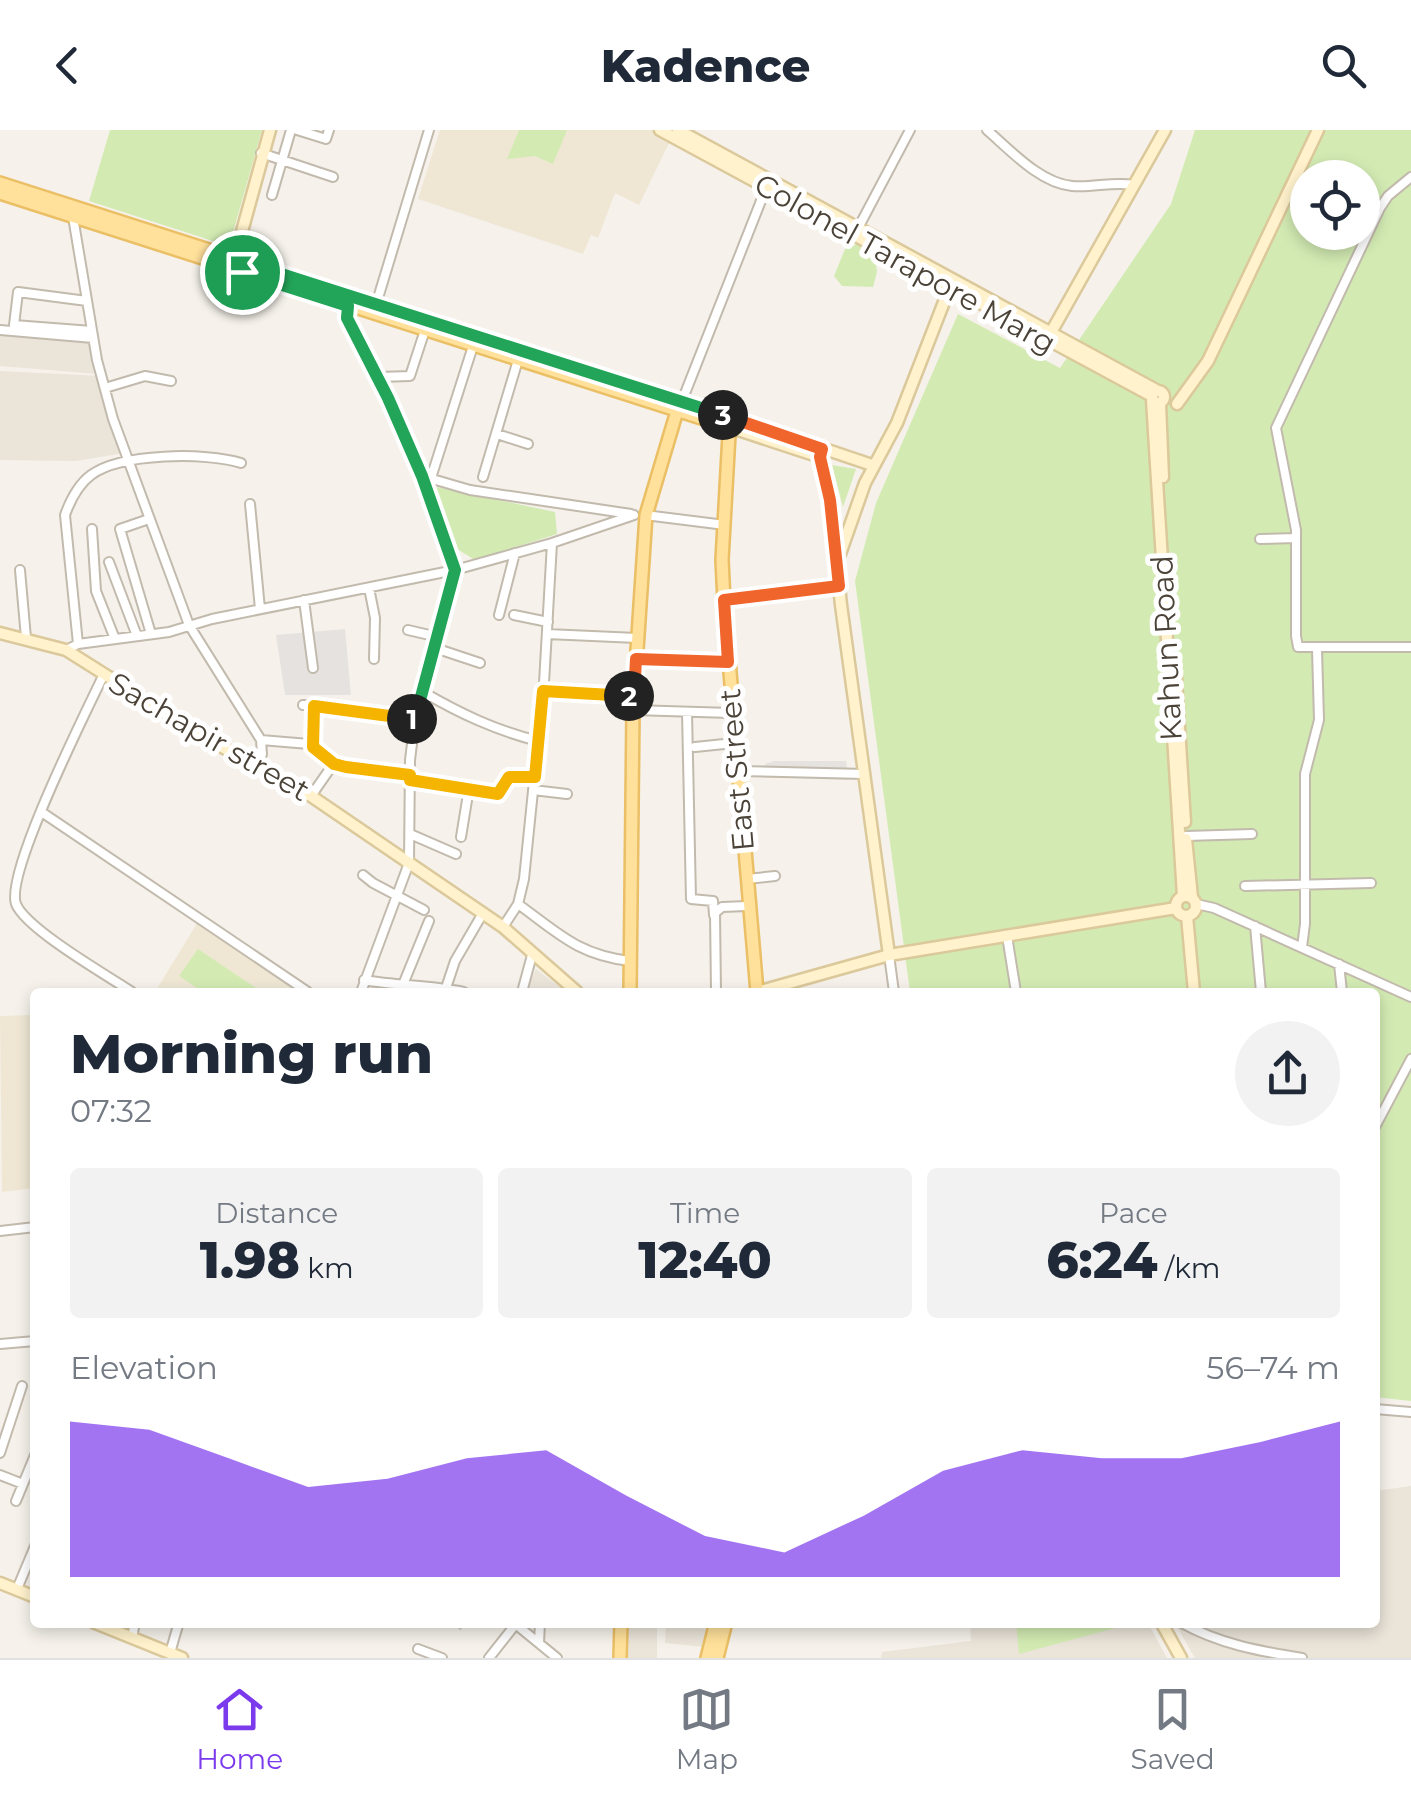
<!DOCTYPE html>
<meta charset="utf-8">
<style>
:root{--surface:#fff;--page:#f2f2f3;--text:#1f2937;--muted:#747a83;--line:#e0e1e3;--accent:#7c3aed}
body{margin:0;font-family:Montserrat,sans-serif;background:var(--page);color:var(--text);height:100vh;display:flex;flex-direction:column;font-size:38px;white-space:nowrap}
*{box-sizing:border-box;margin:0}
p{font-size:32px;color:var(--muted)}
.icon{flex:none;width:55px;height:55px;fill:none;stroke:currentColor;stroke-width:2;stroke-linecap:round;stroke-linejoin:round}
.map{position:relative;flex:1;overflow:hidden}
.drawer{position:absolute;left:30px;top:858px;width:1350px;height:640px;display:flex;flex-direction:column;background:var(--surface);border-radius:10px;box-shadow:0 5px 15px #0003}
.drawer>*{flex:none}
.controls{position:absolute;left:1290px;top:30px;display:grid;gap:20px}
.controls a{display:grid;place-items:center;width:90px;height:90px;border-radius:50%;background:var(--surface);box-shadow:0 5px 15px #0003;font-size:50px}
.pin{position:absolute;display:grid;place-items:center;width:85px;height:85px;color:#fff;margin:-42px;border:5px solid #fff;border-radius:50%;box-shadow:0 2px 10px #0007}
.km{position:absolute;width:50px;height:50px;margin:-25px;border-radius:50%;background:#222;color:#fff;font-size:28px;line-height:50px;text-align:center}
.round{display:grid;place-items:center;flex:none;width:105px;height:105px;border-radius:52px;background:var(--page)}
.overview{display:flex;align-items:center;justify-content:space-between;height:170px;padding:0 40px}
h1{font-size:55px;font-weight:800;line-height:75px}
.metrics{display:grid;grid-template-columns:repeat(3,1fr);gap:15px;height:170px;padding:10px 40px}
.metrics div{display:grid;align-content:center;border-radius:10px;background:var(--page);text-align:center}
.metrics b{font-size:50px;font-weight:800}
.metrics small{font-size:28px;font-weight:400}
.metrics p{font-size:28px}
.chart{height:280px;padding:20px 40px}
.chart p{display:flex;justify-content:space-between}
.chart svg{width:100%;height:180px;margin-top:10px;fill:var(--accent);opacity:.7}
header{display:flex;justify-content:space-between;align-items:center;height:130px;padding:0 40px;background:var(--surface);font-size:45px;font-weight:800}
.tabs{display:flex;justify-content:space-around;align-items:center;height:140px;border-top:2px solid var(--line);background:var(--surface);font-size:28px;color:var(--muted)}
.tabs a{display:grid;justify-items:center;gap:5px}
.tabs .on{color:var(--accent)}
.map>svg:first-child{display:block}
.residential{fill:#eae4d9}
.education{fill:#efe7d4}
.green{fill:#d3ebb3;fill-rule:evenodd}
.parking{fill:#e5e2df}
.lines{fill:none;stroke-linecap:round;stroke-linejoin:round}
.street-tunnel{stroke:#d4cfc7;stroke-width:8;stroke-dasharray:8 4;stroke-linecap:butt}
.street-casing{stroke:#c2baad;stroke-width:12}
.secondary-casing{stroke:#dbc89b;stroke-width:15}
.primary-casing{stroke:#eabf65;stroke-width:16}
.street{stroke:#fff;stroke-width:8}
.secondary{stroke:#fff2cc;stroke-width:10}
.primary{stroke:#ffe19b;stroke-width:11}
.split-1-casing{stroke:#fff;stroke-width:20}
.split-2-casing{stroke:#fff;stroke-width:20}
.split-3-casing{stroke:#fff;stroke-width:20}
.split-4-casing{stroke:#fff;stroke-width:20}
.split-1{stroke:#22a559;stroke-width:12}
.split-2{stroke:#f5b400;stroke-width:12}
.split-3{stroke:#f0652b;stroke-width:12}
.split-4{stroke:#22a559;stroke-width:12}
.labels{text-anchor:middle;stroke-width:10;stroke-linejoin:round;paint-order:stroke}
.street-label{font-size:30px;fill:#4b4338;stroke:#fff}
</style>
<header><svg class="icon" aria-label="back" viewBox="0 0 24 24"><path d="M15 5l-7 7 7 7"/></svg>Kadence<svg class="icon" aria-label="search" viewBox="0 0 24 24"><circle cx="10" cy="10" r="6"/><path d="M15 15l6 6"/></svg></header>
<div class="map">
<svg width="1411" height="1528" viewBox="0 0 1411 1528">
<rect width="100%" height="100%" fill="#f6f2eb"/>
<path class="residential" d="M0 202 90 210 98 244 0 236Z
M0 241 101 246 124 323 76 331 0 330Z
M536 839 566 862H526Z
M1411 1356V1528H1195L1175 1493 1375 1492V1361Z
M970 1492 1148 1493 1167 1528H881L882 1522 971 1511Z
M626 1493H657V1528H625Z
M661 1493H702V1495H674L707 1499 705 1517 665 1513 666 1494Z"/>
<path class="education" d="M440 0H658L672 7 639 75 615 63 598 108 591 105 583 124 418 69Z
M199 790 302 862H155Z
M35 885V1058L2 1062 0 886Z"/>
<path class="green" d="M110 0H262L230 113 222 114 89 71Z
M519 0H567L553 34 535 26 507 29Z
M1195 0H1411V1271L1375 1267V862H910L855 451 876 373 958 184 1060 238 1171 74ZM1308 48H1362V102H1308Z
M857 114 875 124 877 142 873 157 842 156 834 146 845 119Z
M832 335 856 339 843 377Z
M432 356 555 382 557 404 475 430 457 419Z
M198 819 262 862H203L179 846Z
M1122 1493 1123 1496 1019 1524 1016 1493Z"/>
<path class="parking" d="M345 499 351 565H285L276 505Z
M774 631H846L849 650 762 647 765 634Z"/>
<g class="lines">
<path class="street-tunnel" d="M457 1492 465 1499"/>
<g class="street-casing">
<path id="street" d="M297 0 326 9 329 0
M987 0C1010 20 1040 53 1072 56 1093 58 1113 51 1134 55
M261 23 333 47
M1411 47 1388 66 1380 78 1276 298 1296 400V506L1298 517H1411
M272 65 291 0
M73 87 97 230 113 289 189 495 261 610 262 624 257 636
M856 102 910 0
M87 171 18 162 14 195 92 201
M348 176 347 189 379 247 422 346 455 440 415 589 410 630 409 733 361 862
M375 178 429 0
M0 200 93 208
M379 247 410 246 425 200
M105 258 145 246 171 251
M682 271 768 53
M497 304 528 314
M422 346 470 360 631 384
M483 347 518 230
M431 348 473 216
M250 374 260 479
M645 385 725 395
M149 389 120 399 151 504
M92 399 96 461 115 509
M1260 409 1296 408
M109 432 137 506
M20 440 26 508
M369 458 375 488 374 529
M304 470 313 538
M724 471 826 460 839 456
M499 485 515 423
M514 485 548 492
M408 500 438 507
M547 504 637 508
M78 514 65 385C70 371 79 354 91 345 121 323 206 322 241 333
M435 518 480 533
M66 520 78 514 169 502 212 489 455 440 552 413 634 385
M636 529 727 532
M103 546C85 584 5 743 16 774 26 799 108 846 132 862
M543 561 634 566
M423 562C461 584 495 600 538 611
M303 575 345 578 415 589
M633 580 731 583
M687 582 691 769 713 771 714 785
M261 610 309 614 334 633 346 637 410 645
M313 617 314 575
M695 617 734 613
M738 641 865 644
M410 650 494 664 501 661 509 647H535
M533 660 567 664
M311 666 334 633
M43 683 308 862
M410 704 456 724
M1186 706 1252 704
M461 707 469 658
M363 745 373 753 424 780
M747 749 775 746
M1245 756 1371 753
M518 774C558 803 578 825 630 831
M1196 774 1214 778 1411 867
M1255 796 1261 862
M503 797 518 774 524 749 544 553 552 413
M1007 806 1016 862
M1302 817 1305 794V644L1319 590 1317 519
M889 825 894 862
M1339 834 1342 862
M364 850C397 856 431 855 464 862
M402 857 429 791
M446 858 455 831 483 783
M522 862 532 825
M716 862 715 783 722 777 747 776
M1375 997 1411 929
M0 1101 35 1097
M0 1214 35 1211
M1375 1279 1411 1282
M0 1323 22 1256
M0 1345 23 1354
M16 1371 35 1325
M17 1459 35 1416
M513 1492 557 1528
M1180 1492C1219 1514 1259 1521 1302 1528
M132 1508 135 1492
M539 1513 540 1492
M418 1519 442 1528
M170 1523 179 1492
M489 1528 515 1495"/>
</g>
<g class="secondary-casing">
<path id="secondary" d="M660 0 1152 266
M678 0 1158 261
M233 134 270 0
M1049 206 1165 0
M1152 267a6 6 0 1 1 12 0a6 6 0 1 1-12 0Z
M1152 270 1183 766
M1160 273 1163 347
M1177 274 1208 231 1318 0
M730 287 872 335
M729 297 820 327
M823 319 820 327 830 370 841 475 889 825
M840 424 865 353 897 293 951 154
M0 503 66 520 204 607 311 666 503 797 577 862
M1175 534 1185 692
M1186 709 1192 767
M1176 776a10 10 0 1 1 20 0a10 10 0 1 1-20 0Z
M1187 786 1194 862
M757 862 889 825 1176 778
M0 1453 35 1467
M93 1492 182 1528
M1161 1492 1181 1528"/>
</g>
<g class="primary-casing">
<path id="primary" d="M0 53 730 287 722 430 724 471 757 862
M0 63 729 297
M630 862 633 580 646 385 677 281
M620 1528 621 1492
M707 1528 716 1492
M717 1528 726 1492"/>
</g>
<use href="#street" class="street"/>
<use href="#secondary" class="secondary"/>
<use href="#primary" class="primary"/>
</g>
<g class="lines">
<g class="split-1-casing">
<path id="split-1" d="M242 142 348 176 347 188 388 268 422 346 455 440 415 589H412"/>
</g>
<g class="split-2-casing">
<path id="split-2" d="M412 589 314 576 313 617 334 634 346 637 410 645V650L498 664 509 647H535L543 561 629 566"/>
</g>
<g class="split-3-casing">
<path id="split-3" d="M629 566H634L636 529 728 532 724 470 839 456 830 370 820 327 822 319 723 285"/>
</g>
<g class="split-4-casing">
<path id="split-4" d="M242 142 232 138 234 129 723 285"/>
</g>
<use href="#split-1" class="split-1"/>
<use href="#split-2" class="split-2"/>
<use href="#split-3" class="split-3"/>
<use href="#split-4" class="split-4"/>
</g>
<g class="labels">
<g class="street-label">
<text transform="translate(905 134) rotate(29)" y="10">Colonel Tarapore Marg</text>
<text transform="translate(1167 518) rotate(-93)" y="10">Kahun Road</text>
<text transform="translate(209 607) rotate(30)" y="10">Sachapir street</text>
<text transform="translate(737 640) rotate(-95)" y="10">East Street</text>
</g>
</g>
</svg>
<div class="controls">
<a><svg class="icon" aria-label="locate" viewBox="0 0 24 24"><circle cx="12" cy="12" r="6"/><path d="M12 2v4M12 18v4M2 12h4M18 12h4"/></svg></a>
</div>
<div class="pin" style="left:242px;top:142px;background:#1e9e55"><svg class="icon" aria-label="arrive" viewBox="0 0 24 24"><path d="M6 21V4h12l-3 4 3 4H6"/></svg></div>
<b class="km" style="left:412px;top:589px">1</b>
<b class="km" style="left:629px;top:566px">2</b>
<b class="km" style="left:723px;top:285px">3</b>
<section class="drawer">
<div class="overview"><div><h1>Morning run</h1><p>07:32</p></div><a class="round"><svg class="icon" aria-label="share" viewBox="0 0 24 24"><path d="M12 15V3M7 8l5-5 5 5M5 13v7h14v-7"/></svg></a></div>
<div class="metrics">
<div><p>Distance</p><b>1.98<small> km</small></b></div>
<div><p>Time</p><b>12:40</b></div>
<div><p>Pace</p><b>6:24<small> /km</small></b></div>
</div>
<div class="chart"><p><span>Elevation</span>56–74 m</p>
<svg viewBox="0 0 160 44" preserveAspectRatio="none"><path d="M0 44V6L10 8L20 15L30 22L40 20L50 15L60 13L70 24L80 34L90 38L100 29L110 18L120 13L130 15L140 15L150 11L160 6V44z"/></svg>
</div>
</section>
</div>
<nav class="tabs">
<a class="on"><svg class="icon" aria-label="home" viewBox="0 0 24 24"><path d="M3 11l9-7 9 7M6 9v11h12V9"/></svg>Home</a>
<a><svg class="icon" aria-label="map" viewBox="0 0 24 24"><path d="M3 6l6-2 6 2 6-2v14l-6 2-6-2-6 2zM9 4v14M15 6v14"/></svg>Map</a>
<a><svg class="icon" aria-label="saved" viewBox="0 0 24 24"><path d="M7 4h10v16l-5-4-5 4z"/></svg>Saved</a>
</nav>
